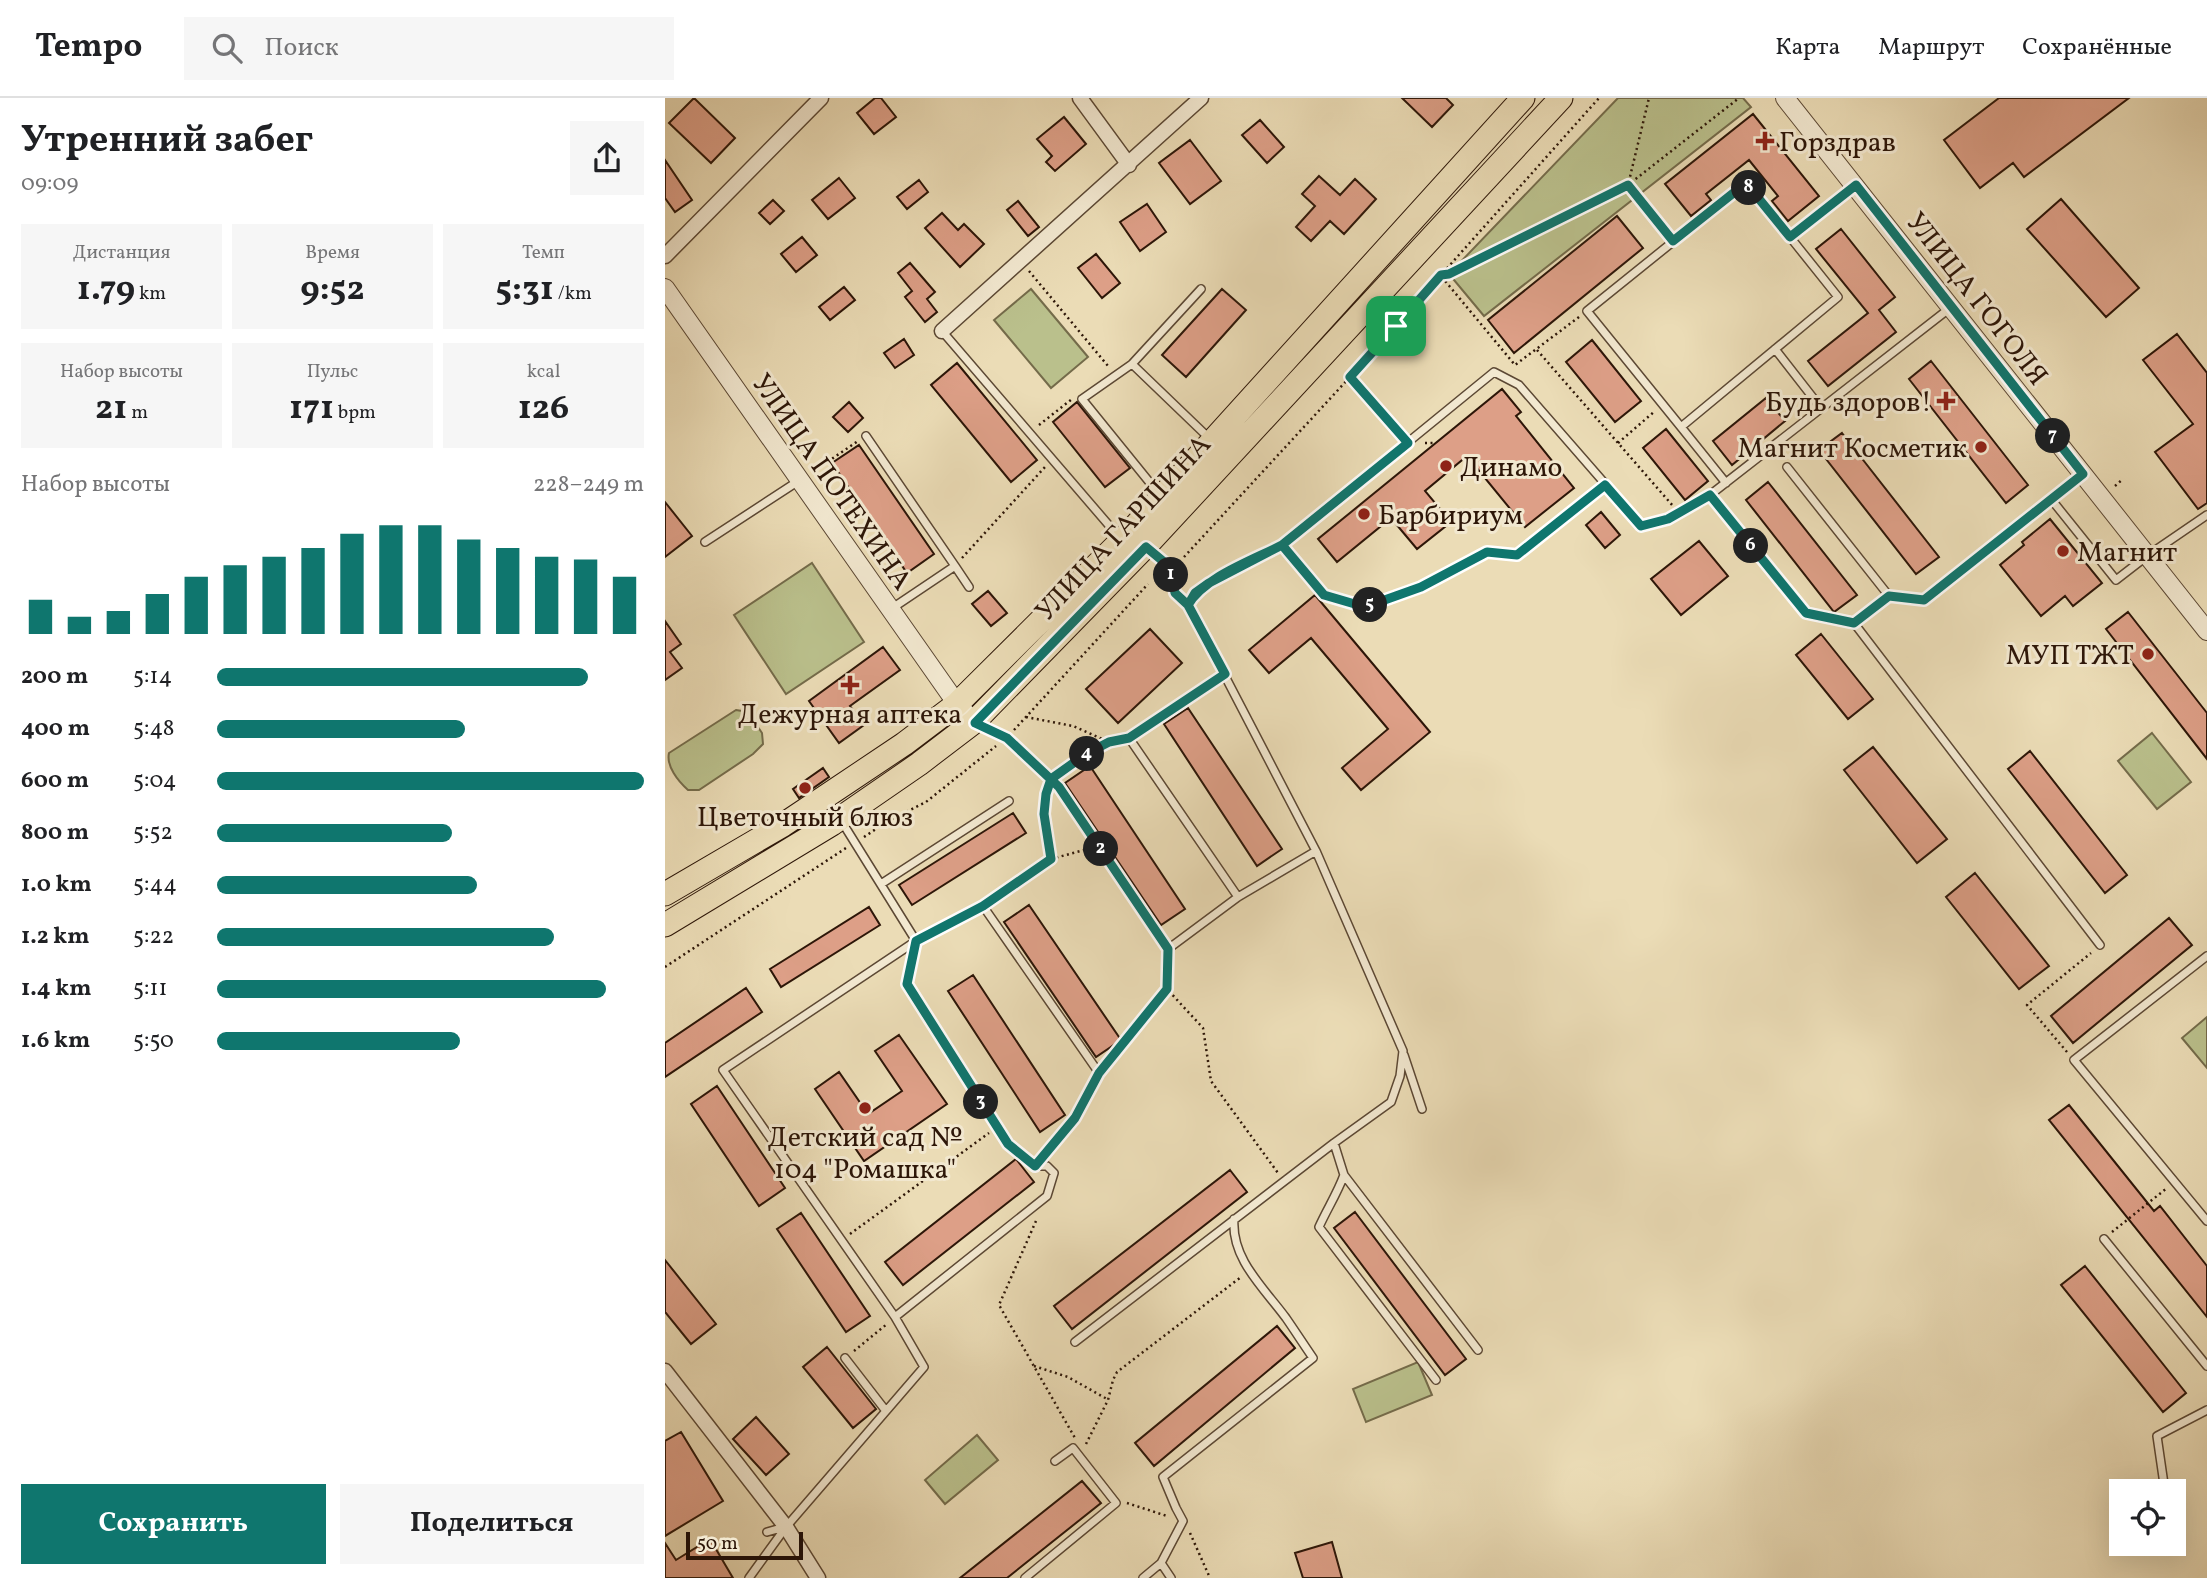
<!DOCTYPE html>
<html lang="ru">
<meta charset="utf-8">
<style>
:root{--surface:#fff;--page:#f6f6f6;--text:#202124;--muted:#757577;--line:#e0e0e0;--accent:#0f766e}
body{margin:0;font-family:Vollkorn,serif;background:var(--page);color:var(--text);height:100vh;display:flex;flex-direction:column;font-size:26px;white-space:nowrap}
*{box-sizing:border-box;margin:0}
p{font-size:23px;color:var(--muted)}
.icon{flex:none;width:38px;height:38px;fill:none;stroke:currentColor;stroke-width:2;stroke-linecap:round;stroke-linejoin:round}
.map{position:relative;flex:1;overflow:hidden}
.details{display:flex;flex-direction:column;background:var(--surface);width:665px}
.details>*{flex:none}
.buttons{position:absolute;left:1444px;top:1381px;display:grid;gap:14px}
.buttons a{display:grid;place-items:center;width:77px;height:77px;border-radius:0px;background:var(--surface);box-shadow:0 7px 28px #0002;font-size:35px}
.scale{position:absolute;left:21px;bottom:18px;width:117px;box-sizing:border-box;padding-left:7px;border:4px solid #2d1608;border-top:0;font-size:19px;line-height:24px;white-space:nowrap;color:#2d1608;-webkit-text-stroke:5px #f2e8d0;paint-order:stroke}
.pin{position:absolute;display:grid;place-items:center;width:60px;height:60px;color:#fff;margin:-30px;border-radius:14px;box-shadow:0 4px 10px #0006}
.km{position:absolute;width:35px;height:35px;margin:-18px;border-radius:50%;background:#222;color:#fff;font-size:19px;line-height:35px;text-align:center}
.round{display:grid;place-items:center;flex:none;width:74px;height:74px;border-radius:0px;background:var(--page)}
.summary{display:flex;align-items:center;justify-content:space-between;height:119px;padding:0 21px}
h1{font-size:38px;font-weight:700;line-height:52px}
.figures{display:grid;grid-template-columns:repeat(3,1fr);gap:10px;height:119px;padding:7px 21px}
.figures div{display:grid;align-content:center;border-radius:0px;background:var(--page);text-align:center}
.figures b{font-size:35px;font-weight:700}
.figures small{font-size:19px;font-weight:400}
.figures p{font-size:19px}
.chart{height:196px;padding:14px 21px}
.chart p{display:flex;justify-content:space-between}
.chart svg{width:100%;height:126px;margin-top:7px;stroke:var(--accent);stroke-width:6}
.action{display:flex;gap:14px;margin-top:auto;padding:14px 21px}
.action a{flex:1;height:80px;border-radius:0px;background:var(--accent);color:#fff;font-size:28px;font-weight:700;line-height:80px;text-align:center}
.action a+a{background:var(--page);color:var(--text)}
ul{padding:0 21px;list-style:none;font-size:23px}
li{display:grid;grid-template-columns:112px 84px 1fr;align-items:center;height:52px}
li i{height:18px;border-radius:9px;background:var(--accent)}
header{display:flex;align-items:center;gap:42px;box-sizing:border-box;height:98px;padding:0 35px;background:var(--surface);border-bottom:2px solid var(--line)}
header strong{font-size:33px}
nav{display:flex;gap:38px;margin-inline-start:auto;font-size:24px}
.search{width:490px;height:63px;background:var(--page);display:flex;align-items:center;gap:18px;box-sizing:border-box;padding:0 24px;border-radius:0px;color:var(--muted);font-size:26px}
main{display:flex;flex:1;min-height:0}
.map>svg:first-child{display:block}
.green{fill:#bac08c;stroke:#746b4a;stroke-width:2}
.building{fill:#dd9f87;stroke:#2d1608;stroke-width:2}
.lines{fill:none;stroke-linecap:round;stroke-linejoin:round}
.service-casing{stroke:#5c4834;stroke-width:10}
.minor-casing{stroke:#5c4834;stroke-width:17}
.tertiary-casing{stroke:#5c4834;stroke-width:20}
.primary-casing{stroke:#2d1608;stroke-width:25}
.path{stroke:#2d1608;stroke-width:2.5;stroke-dasharray:2 3.5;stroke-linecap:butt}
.service{stroke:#f2e8d0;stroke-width:7}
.minor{stroke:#f2e8d0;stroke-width:14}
.tertiary{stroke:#f2e8d0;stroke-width:18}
.primary{stroke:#ebdcb6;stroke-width:23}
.route-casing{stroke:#fff;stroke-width:14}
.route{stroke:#0f766e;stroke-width:9}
.poi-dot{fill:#8f2418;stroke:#f2e8d0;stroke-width:2.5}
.labels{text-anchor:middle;stroke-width:6;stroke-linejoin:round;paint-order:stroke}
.poi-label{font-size:28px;fill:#2d1608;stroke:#f2e8d0;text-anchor:start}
.street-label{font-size:28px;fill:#2d1608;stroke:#f2e8d0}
</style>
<header>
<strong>Tempo</strong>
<div class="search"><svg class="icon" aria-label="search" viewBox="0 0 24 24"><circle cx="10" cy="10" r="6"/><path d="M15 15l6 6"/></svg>Поиск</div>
<nav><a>Карта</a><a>Маршрут</a><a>Сохранённые</a></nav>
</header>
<main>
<section class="details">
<div class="summary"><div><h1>Утренний забег</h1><p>09:09</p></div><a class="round"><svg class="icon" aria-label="share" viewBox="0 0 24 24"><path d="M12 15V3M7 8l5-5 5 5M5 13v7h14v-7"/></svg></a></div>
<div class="figures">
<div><p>Дистанция</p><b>1.79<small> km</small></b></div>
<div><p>Время</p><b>9:52</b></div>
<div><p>Темп</p><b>5:31<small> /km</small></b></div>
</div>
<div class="figures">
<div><p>Набор высоты</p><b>21<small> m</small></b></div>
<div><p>Пульс</p><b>171<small> bpm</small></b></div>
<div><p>kcal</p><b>126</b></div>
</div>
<div class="chart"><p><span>Набор высоты</span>228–249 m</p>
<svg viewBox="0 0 160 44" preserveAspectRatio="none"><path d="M5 44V32M15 44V38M25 44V36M35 44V30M45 44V24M55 44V20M65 44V17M75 44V14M85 44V9M95 44V6M105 44V6M115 44V11M125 44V14M135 44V17M145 44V18M155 44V24"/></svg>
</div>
<ul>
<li><b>200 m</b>5:14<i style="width:87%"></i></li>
<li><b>400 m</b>5:48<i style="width:58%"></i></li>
<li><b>600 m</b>5:04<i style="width:100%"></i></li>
<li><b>800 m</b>5:52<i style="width:55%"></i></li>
<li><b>1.0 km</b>5:44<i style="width:61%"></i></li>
<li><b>1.2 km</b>5:22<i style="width:79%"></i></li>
<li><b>1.4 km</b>5:11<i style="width:91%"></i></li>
<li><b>1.6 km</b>5:50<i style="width:57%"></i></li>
</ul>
<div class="action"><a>Сохранить</a><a>Поделиться</a></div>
</section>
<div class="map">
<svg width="1542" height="1480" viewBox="0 0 1542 1480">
<rect width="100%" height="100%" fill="#ebdcb6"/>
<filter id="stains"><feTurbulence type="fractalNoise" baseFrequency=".00286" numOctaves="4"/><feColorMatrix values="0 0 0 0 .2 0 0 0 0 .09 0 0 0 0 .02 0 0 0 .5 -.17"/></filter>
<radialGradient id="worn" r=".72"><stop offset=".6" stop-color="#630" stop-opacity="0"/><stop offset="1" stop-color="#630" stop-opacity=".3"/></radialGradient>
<path class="green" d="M953 0H1078L1086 9 819 218 784 176Z
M366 191 423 259 386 290 329 222Z
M147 465 199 544 121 596 69 517Z
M71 612 83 614 97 635 98 646 88 656 34 692H23C13 683 1 668 4 655Z
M1487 635 1526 684 1492 711 1453 663Z
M1542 919V970L1517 940Z
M753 1264 767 1297 701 1324 688 1291Z
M312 1337 333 1362 280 1406 260 1382Z"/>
<path class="building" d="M29 0 70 40 46 65 4 25Z
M210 0H216L231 19 209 36 192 15Z
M737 0H781L788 7 767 29Z
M1334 0H1464L1359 79 1348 65 1315 90 1279 42Z
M1088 16 1154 98 1123 123 1107 103 1113 98 1084 62 1041 96 1046 102 1026 118 1000 86Z
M399 19 421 46 390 73 381 64 387 58 372 41Z
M595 22 619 49 602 65 577 37Z
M525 42 556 83 525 106 494 65Z
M0 62 27 102 10 114 0 100Z
M654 78 675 97 690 81 711 101 679 136 665 123 646 143 631 129 650 108 637 96Z
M174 80 190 100 163 121 147 102Z
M254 82 263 94 242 111 232 99Z
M1396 101 1474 190 1441 219 1362 131Z
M108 102 119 113 105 126 94 115Z
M353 103 374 129 363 138 342 112Z
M482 106 501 134 475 153 455 124Z
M277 115 293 132 299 126 319 146 295 169 260 130Z
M952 118 978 150 849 255 823 222Z
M1176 131 1230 199 1214 212 1231 234 1163 288 1143 263 1203 215 1151 151Z
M137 139 152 157 131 174 116 156Z
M431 156 455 185 437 200 413 170Z
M245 165 270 194 262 201 272 214 260 224 240 199 247 193 233 175Z
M179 189 190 202 165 222 154 209Z
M557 191 581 212 521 279 497 257Z
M1512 236 1542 275V405L1533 411 1490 354 1528 326 1478 262Z
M239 241 249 257 230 270 219 255Z
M927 242 976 303 950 324 901 264Z
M1266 263 1363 387 1341 405 1244 281Z
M292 265 372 362 346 384 266 287Z
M837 291 856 314 851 318 909 390 860 429 802 358 760 393 786 424 752 451 726 420 672 464 653 441Z
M1101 300 1120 323 1067 367 1048 343Z
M184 304 198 320 183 334 168 319Z
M412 304 465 370 440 389 388 324Z
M1001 331 1043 383 1020 402 978 350Z
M1177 335 1274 459 1251 476 1154 352Z
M194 347 269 456 242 475 167 365Z
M1103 384 1192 497 1169 514 1081 402Z
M0 404 27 438 0 459Z
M936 414 955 437 940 450 921 427Z
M1385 421 1437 485 1408 508 1400 498 1376 518 1335 467 1359 447 1357 444Z
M1034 443 1063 478 1016 517 986 481Z
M323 493 342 515 326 528 307 506Z
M650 497 765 634 696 692 677 670 723 631 646 540 604 575 584 552Z
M1463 514 1542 615V661L1441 531Z
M0 523 16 546 5 554 17 570 0 582Z
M485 531 517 565 453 625 421 591Z
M1156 536 1208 601 1183 621 1131 557Z
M218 549 235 572 185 608 199 627 174 645 144 603Z
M523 610 617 751 592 768 499 626Z
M1208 649 1282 741 1252 765 1179 672Z
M1365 653 1462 777 1440 795 1343 671Z
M425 668 520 811 496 827 400 685Z
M158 670 164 679 134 700 128 691Z
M348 715 361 735 247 807 234 787Z
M1310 775 1384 868 1354 891 1281 799Z
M364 807 456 942 431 959 339 824Z
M204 809 215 827 116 889 105 871Z
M1504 820 1527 847 1408 945 1386 918Z
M308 877 400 1017 375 1034 283 893Z
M81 890 97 914 0 979V945Z
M234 937 282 1006 199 1063 150 991 174 974 203 1016 237 993 210 953Z
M52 988 120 1090 94 1108 26 1006Z
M1404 1007 1489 1113 1495 1108 1542 1168V1219L1384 1022Z
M351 1061 369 1084 238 1187 220 1164Z
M565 1072 582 1094 407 1231 389 1208Z
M690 1114 801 1261 780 1277 669 1130Z
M136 1115 205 1218 181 1234 112 1131Z
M0 1162 51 1226 26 1246 0 1214Z
M1420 1168 1521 1295 1498 1314 1396 1187Z
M612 1228 630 1250 489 1368 470 1345Z
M162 1249 211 1311 188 1330 138 1269Z
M91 1319 124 1356 101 1377 68 1341Z
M16 1334 58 1403 0 1438V1343Z
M417 1383 436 1405 342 1480H295Z
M45 1441 68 1480H0V1445L11 1462Z
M667 1444 677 1480H638L630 1455Z"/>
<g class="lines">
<g class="service-casing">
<path id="service" d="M1125 139 1173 199 1016 329 922 213 1081 85 1125 139 1191 88
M277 233 454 439
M1110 251 1156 310
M467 266 545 341
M1016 329 1061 385
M201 338 290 468 226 511
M1122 369 1224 498
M1417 376 1259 502 1224 498 1189 525 1435 847
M494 396 417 301 467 266 536 191
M1386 401 1451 482 1482 458 1542 417
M40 444 135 382
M617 447 659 497 700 509 756 489 822 454 852 457 940 387
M290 468 304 489
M523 507 530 495 544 485 617 447 829 274 854 287 976 427 1003 421 1036 404 1285 210
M560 576 464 640 573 799
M313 626 342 640 394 689 503 851 573 799 651 753
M177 724 251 843 242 885 343 1046 370 1068 410 1020 434 975 318 808 251 843 58 972 230 1219
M216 786 344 703
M1542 858 1409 962 1542 1123
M739 957 757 1011
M669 1045 679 1077 813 1252
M679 1077C672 1096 662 1111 654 1129L771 1282
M1439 1141 1542 1268
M410 1244 669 1045 726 1004 735 978 738 953 651 753 523 507 510 495 505 469 484 452
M180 1260 221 1313
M1500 1393 1492 1338 1542 1312
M102 1434 120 1429
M84 1480 121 1429 259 1269 230 1219 382 1098 389 1075 382 1068H370
M360 1480 451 1405 408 1350 390 1363
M478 1480 496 1465
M506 1480 496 1465 518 1423 511 1410 498 1379 648 1260C639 1247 630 1233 621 1220 599 1190 566 1161 569 1121"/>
</g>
<g class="minor-casing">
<path id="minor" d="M415 0 464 67
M0 158 156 0
M277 233 536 0
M0 1273 121 1429 153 1480"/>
</g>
<g class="tertiary-casing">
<path id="tertiary" d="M1120 0 1542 533
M0 190 292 606 309 624"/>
</g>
<g class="primary-casing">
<path id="primary" d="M0 796 118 727 239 646 292 606 465 434 858 0
M0 827 167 726 254 666 309 624 480 449 896 0"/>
</g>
<path class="path" d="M1002 135 963 87 1074 0
M364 173 443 268
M914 219 850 267 776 178 784 176 963 87 984 0
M872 252 1008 408
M685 279 736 338
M374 327 407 301
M760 345H769
M953 345 990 313
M149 373 193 343
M1450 388 1458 381
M1053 406 1141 515 1179 523
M519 459 685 279 934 0
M297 460 380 369
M361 619 408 628 444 644
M349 632 483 486
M395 675C412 663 431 646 453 642
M199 739 223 723 261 704 331 648
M386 761 423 751
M327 802 386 761 379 716 382 694
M0 869 181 750
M502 891V863
M1402 954 1362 907 1426 855
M442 966 502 891 538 930 546 983 613 1075
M371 1123 334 1207 410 1340
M1447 1134 1502 1090
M185 1136 324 1035
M189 1253 222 1226
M369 1268 403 1279 442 1301
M421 1346 443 1302 448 1282 452 1274 576 1179
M462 1405 502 1418
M525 1435 545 1480"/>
<use href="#service" class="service"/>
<use href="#minor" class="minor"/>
<use href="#tertiary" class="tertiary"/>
<use href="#primary" class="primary"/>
</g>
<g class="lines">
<g class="route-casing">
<path id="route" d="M731 228 685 279 743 345 617 447 544 485 530 495 523 507 510 495 505 469 481 449 310 625 342 640 394 689 503 851 502 891 434 975 410 1020 370 1068 343 1046 242 886 251 843 318 808 386 761 379 716 381 696 386 681 421 656 444 644 464 640 560 576 523 507C539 479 588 462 617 447L659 497 700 509 756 489 822 454 852 457 940 387 976 428 1003 421 1045 397 1141 515 1189 525 1224 498 1259 502 1418 376 1191 87 1125 139 1081 85 1008 143 963 87 784 176 776 177 731 228"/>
</g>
<use href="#route" class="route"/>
</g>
<g class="poi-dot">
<path d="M1096.5 32.5h7v7h7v7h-7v7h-7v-7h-7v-7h7z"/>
<path d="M1277.5 292.5h7v7h7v7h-7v7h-7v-7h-7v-7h7z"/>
<circle cx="1316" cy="349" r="7"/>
<circle cx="781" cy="368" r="7"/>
<circle cx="699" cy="416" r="7"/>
<circle cx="1398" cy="453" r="7"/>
<circle cx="1483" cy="556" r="7"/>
<path d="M181.5 576.5h7v7h7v7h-7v7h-7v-7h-7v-7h7z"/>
<circle cx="140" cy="690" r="7"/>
<circle cx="200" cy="1010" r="7"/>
</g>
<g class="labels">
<g class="poi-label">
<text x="1114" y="53">Горздрав</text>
<text x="1267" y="313" text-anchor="end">Будь здоров!</text>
<text x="1302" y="359" text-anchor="end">Магнит Косметик</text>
<text x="795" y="378">Динамо</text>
<text x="713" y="426">Барбириум</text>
<text x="1412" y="463">Магнит</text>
<text x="1469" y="566" text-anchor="end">МУП ТЖТ</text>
<text x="185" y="625" text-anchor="middle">Дежурная аптека</text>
<text x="140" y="728" text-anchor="middle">Цветочный блюз</text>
<text x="200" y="1048" text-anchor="middle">Детский сад №<tspan x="200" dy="32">104 "Ромашка"</tspan></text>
</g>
<g class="street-label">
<text transform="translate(1313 200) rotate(52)" y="10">УЛИЦА ГОГОЛЯ</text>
<text transform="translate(168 383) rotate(55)" y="10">УЛИЦА ПОТЕХИНА</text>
<text transform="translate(457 429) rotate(-47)" y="10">УЛИЦА ГАРШИНА</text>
</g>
</g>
<rect width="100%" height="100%" filter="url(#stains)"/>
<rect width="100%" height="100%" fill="url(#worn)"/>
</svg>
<div class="buttons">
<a><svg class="icon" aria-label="locate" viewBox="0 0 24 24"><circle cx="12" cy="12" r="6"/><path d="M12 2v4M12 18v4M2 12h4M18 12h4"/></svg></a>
</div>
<div class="scale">50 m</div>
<div class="pin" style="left:731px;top:228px;background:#1e9e55"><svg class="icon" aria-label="arrive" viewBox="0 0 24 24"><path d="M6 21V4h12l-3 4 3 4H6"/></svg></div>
<b class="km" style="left:506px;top:477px">1</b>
<b class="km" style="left:436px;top:751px">2</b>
<b class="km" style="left:316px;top:1004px">3</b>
<b class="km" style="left:422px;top:656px">4</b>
<b class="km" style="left:705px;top:507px">5</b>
<b class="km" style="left:1086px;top:448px">6</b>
<b class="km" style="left:1388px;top:338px">7</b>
<b class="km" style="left:1084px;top:90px">8</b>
</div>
</main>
